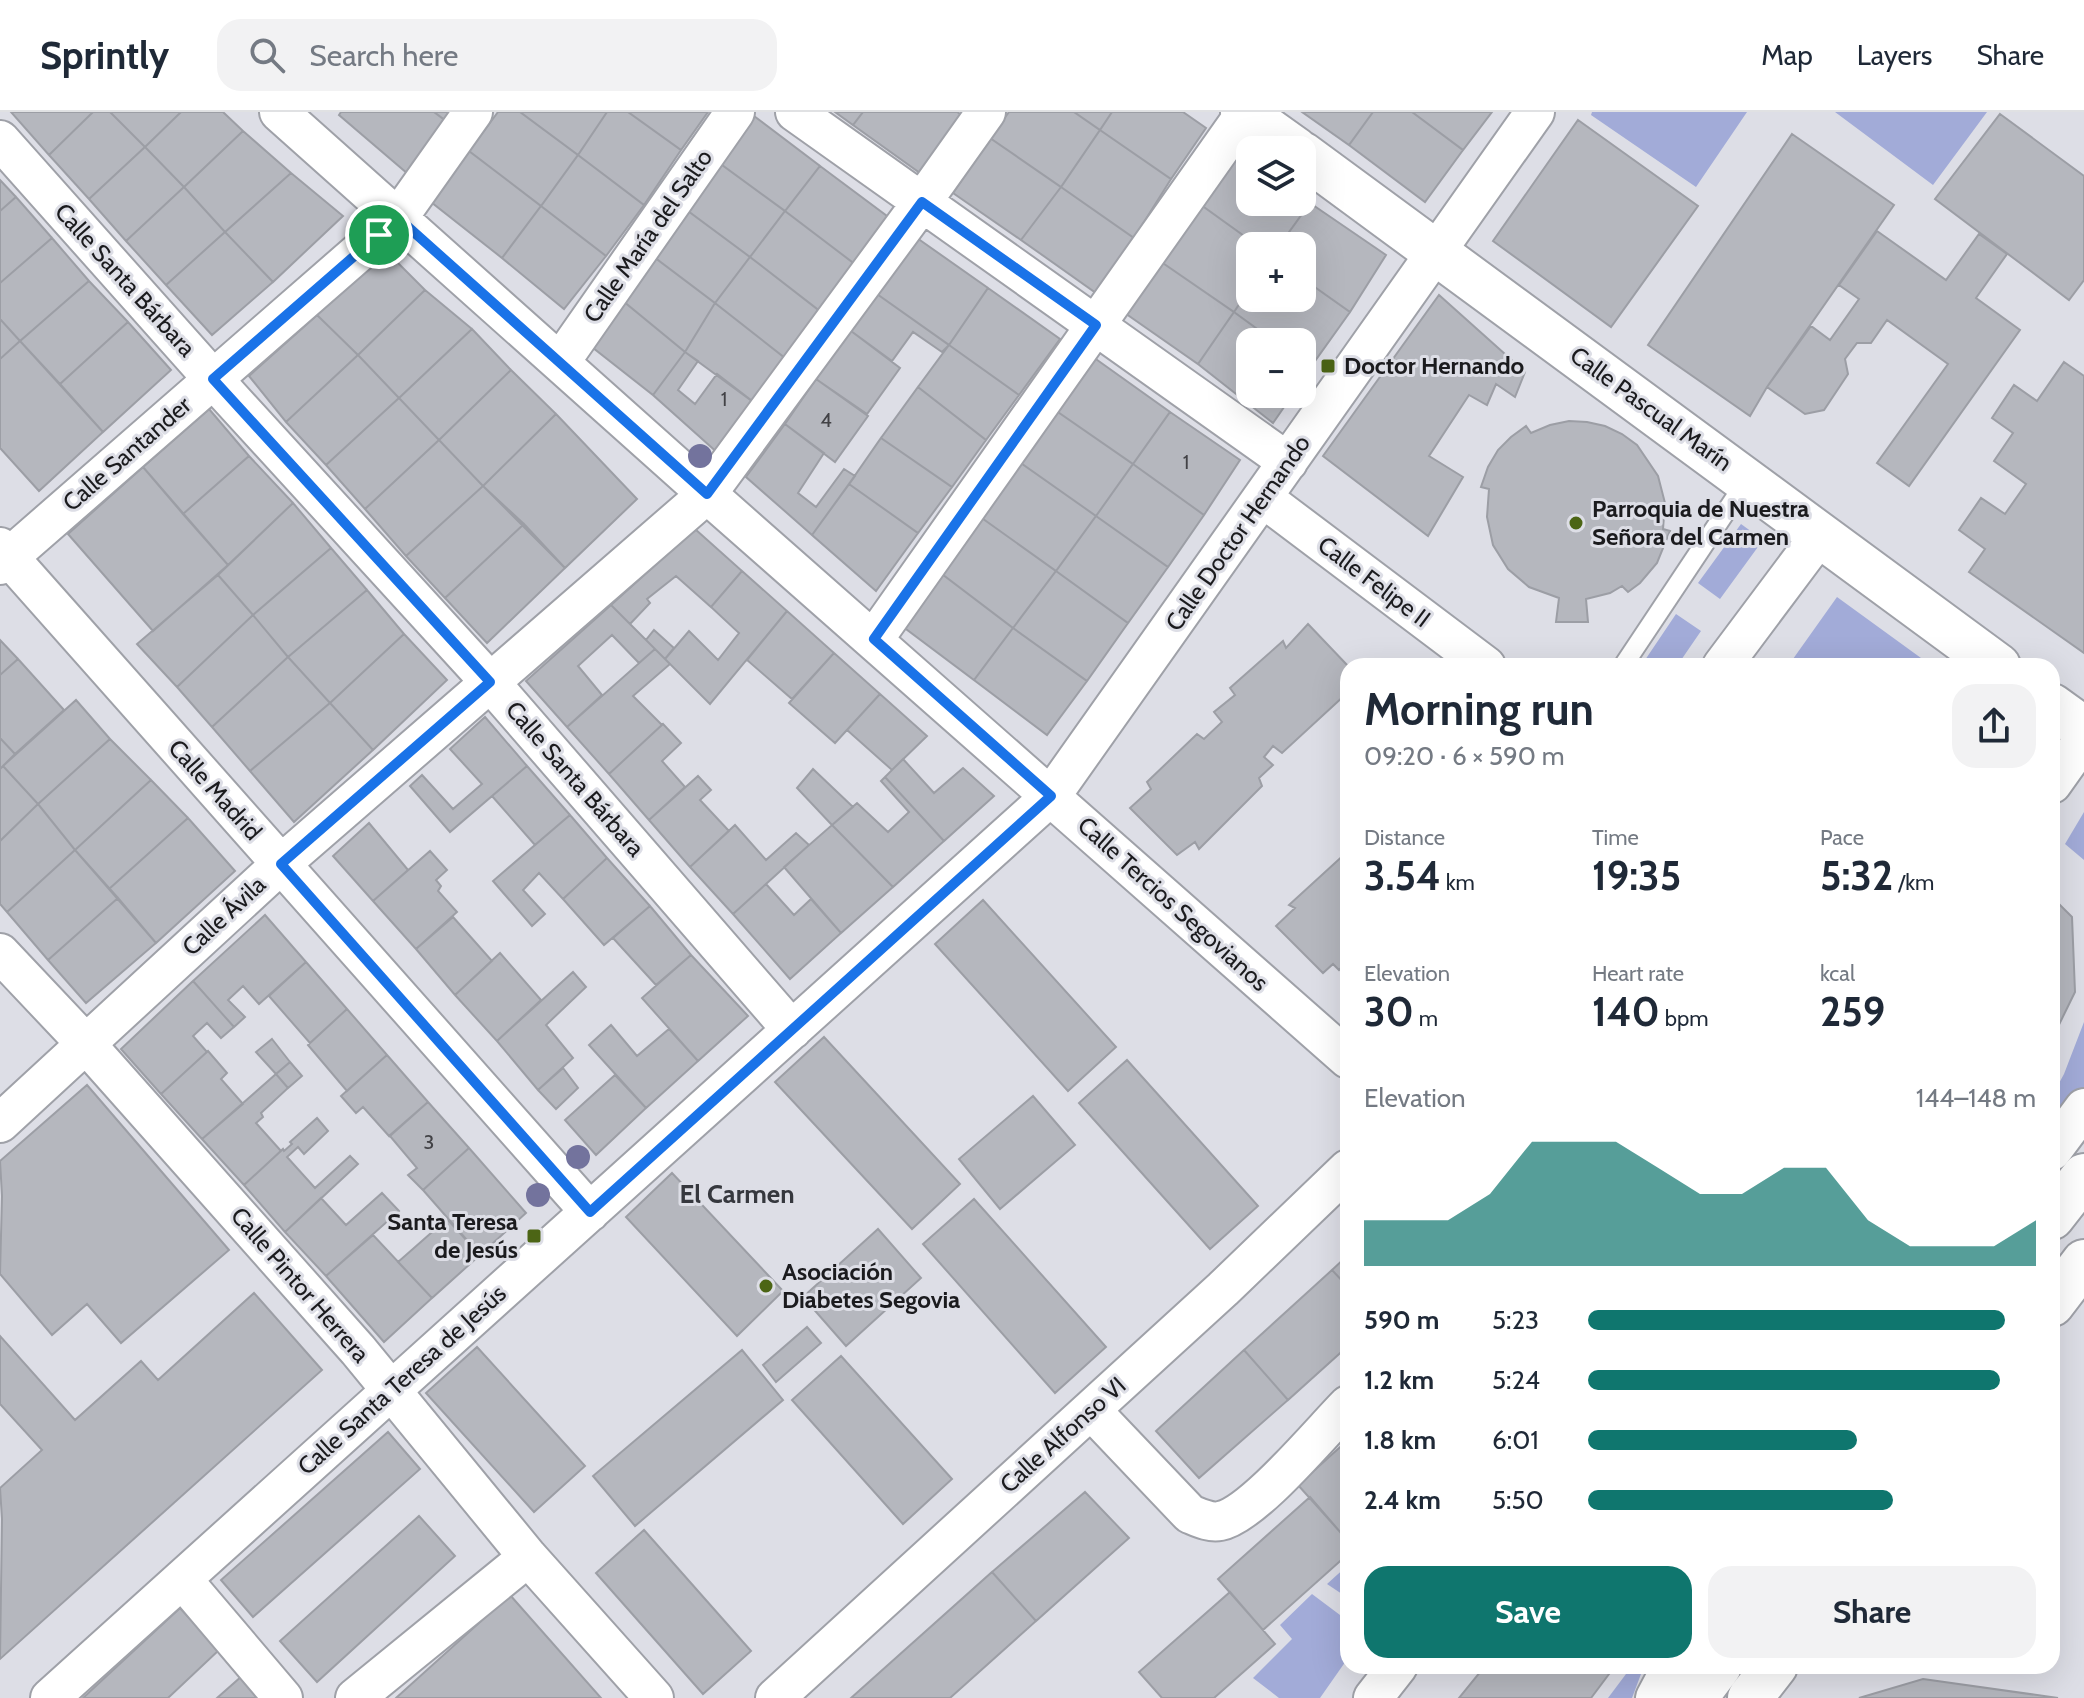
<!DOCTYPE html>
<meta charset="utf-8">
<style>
:root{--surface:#fff;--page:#f2f2f3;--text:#1f2937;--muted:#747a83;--line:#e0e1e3;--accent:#0f766e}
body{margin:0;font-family:Cabin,sans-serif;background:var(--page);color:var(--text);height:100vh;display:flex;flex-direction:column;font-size:30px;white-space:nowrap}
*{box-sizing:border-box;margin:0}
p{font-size:26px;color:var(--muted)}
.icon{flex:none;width:44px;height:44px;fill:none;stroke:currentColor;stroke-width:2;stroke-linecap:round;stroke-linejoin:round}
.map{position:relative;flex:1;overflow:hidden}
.sheet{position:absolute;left:1340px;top:546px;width:720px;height:1016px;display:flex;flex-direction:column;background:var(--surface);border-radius:24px;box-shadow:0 8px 32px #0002}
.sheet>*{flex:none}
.tools{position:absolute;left:1236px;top:24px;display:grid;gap:16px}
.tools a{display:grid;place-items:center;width:80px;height:80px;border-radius:16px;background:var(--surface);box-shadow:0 8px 32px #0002;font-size:40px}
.pin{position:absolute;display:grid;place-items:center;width:68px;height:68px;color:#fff;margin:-34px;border:4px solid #fff;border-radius:50%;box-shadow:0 2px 8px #0007}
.round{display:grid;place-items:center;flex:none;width:84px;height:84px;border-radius:24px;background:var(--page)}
.summary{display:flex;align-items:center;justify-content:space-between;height:136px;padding:0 24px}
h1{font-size:44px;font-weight:700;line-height:60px}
.stats{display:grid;grid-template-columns:repeat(3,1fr);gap:12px;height:136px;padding:8px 24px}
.stats div{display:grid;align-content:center}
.stats b{font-size:40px;font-weight:700}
.stats small{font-size:22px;font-weight:400}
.stats p{font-size:22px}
.chart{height:224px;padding:16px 24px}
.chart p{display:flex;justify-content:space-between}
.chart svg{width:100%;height:144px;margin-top:8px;fill:var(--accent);opacity:.7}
.cta{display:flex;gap:16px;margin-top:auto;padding:16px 24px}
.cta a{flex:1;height:92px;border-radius:24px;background:var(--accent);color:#fff;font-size:32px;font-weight:700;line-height:92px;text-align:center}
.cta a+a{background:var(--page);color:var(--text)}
ul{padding:0 24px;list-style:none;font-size:26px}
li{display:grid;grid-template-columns:128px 96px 1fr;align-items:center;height:60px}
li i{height:20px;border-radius:10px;background:var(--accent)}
header{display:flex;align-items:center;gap:48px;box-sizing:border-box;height:112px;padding:0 40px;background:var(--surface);border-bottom:2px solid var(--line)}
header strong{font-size:38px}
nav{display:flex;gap:44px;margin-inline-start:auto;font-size:28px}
.search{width:560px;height:72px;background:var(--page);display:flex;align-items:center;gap:20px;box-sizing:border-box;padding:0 28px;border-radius:24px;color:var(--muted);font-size:30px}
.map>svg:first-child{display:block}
.green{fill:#a2abd8}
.building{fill:#b5b7be;stroke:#9c9ea5;stroke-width:2}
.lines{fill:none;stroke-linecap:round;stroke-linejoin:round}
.lane-casing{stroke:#9fa1a8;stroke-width:22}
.street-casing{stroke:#9fa1a8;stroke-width:42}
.secondary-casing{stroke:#9fa1a8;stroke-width:48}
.primary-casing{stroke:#9fa1a8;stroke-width:48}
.lane{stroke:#fff;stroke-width:18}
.street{stroke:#fff;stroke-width:38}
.secondary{stroke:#fff;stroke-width:44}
.primary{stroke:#fff;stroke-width:44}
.tree{fill:#73739d}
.route-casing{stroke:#fff;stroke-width:16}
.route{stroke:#1a73e8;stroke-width:10}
.poi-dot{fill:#4c6515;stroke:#dddee6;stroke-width:3}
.labels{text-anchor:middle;stroke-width:6;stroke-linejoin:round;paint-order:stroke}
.number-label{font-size:20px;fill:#424246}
.street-label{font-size:24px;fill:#1b1b1e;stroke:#dddee6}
.poi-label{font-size:24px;font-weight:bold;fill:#1b1b1e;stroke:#dddee6;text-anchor:start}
.neighbourhood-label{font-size:26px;font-weight:bold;fill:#36383e;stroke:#dddee6}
</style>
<header>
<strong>Sprintly</strong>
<div class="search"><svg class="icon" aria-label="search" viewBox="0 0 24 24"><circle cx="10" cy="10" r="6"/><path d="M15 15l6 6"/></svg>Search here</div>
<nav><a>Map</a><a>Layers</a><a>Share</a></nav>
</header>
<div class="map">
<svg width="2084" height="1586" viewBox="0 0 2084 1586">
<rect width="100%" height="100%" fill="#dddee6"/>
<path class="green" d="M1592 0H1747L1696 75 1591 3Z
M1835 0H1987L1933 73Z
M1741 412 1763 428 1720 487 1698 471Z
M1837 485 1932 554H1788Z
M1676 502 1701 519 1677 554H1641Z
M2084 700V748L2065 732Z
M2084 910V975L2052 1022V984L2064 962Z
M1348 1453V1486L1327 1472Z
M1312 1482 1348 1509V1546L1320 1586H1279L1253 1566 1292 1527 1280 1513Z
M1632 1554H1644L1632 1586H1608Z"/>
<path class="building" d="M11 0H93L49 43Z
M93 0H110L145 35 89 87 49 43Z
M110 0H181L145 35Z
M181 0H223L243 19 184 75 145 35Z
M341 0H434L446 9 408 62 339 3Z
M434 0H453L446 9Z
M498 0H520L578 43 541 94 469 39Z
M520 0H607L578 43Z
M607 0H628L681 38 644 93 578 43Z
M628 0H708L681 38Z
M835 0H863L853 13Z
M863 0H957L962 3 920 61 853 13Z
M1009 0H1074L1100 18 1061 75 990 26Z
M1074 0H1112L1100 18Z
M1112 0H1183L1206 16 1171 67 1100 18Z
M1302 0H1373L1349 33Z
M1373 0H1412L1463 38 1425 90 1349 33Z
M1412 0H1492L1463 38Z
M2000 2 2084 64V168L2069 188 1935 87Z
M754 4 820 54 785 99 718 50Z
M1578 8 1698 94 1611 215 1493 129Z
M1100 18 1171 67 1134 126 1061 75Z
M243 19 291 61 225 120 184 75Z
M1792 22 1894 93 1767 275 1750 304 1648 233Z
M990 26 1061 75 1021 128 953 81Z
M145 35 184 75 126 129 89 87Z
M1236 37 1250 47V90H1302V86L1310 91 1279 134H1258L1197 90Z
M469 39 541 94 502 146 431 90Z
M578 43 644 93 606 144 541 94Z
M718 50 785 99 750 145 684 96Z
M820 54 891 107 856 153 785 99Z
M291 61 343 104 273 170 225 120Z
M0 68 16 85 0 99Z
M184 75 225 120 166 173 126 129Z
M1061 75 1134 126 1096 181 1021 128Z
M16 85 52 126 0 171V99Z
M1197 90 1258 134H1250V176L1234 200 1157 147Z
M1310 91 1386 143 1350 200 1302 166V134H1279Z
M541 94 606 144 564 197 502 146Z
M684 96 750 145 715 191 650 142Z
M785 99 856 153 821 200 750 145Z
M1877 119 1946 168 1979 122 2007 142 1976 186 2020 218 1909 374 1877 351 1948 252 1887 208 1871 231H1857L1845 247 1848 262 1824 298 1805 302 1767 275 1811 214 1830 228 1859 187 1839 173Z
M225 120 273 170 212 223 166 173Z
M52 126 89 169 20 229 0 207V171Z
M917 126 988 176 949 233 877 182Z
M383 136 425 178 358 243 317 203Z
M650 142 715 191 685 240 617 184Z
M750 145 821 200 785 246 715 191Z
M1157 147 1234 200 1198 252 1122 199Z
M1302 166 1350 200 1310 256 1302 250V230H1275L1234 200 1250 176V186H1302Z
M89 169 128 210 60 272 20 229Z
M988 176 1060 227 1019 283 949 233Z
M425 178 472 217 399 286 358 243Z
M877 182 949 233 942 240 913 220 892 249 851 219Z
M1439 183 1525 260 1515 285 1496 272 1487 293 1469 283 1429 344 1463 365 1428 424 1323 344Z
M617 184 685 240 653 283 583 228Z
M715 191 785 246 756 292 685 240Z
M1234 200 1275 230H1250V282H1293L1273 311 1198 252Z
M317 203 358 243 286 310 249 264Z
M0 207 20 229 0 247Z
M128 210 171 258 103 320 60 272Z
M472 217 511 258 439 328 399 286Z
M851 219 900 256 867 302 816 267Z
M20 229 103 320 39 379 0 336V247Z
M949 233 1019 283 986 328 918 275Z
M685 240 698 249 678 278 695 292 717 262 756 292 720 343 653 283Z
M358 243 399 286 326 353 286 310Z
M1093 245 1170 300 1133 352 1055 298Z
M1302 250 1310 256 1302 268Z
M2064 250 2084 264V541L1969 460 1985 437 1959 418 1981 386 2005 402 2026 372 1994 349 2013 321 1992 306 2014 273 2037 289Z
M511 258 556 302 483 374 439 328Z
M816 267 868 304 835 350 785 312Z
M918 275 986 328 952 375 881 326Z
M399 286 439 328 365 397 326 353Z
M209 297 249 344 183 402 143 355Z
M1055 298 1133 352 1096 404 1018 349Z
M1170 300 1240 348 1204 403 1133 352Z
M556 302 637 387 565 456 483 374Z
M1569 309 1587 310 1605 314 1622 322 1637 333 1658 364 1665 391 1663 417 1670 419 1657 451 1640 471 1628 480 1622 474 1610 481 1586 487 1588 510H1556L1559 486 1529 475 1508 457 1493 433 1487 405 1489 377 1481 375 1488 355 1498 338 1511 325 1526 314 1531 321 1550 313Z
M785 312 824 341 798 381 816 395 844 357 855 364 812 423 746 365Z
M881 326 952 375 918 421 849 372Z
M439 328 483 374 406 444 365 397Z
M249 344 293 391 228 453 183 402Z
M1018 349 1096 404 1056 459 979 404Z
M1133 352 1204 403 1168 455 1096 404Z
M143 355 228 453 153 519 68 422Z
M849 372 918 421 876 479 812 423Z
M483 374 524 412 445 486 406 444Z
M293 391 331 436 253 503 218 463Z
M979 404 1056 459 1013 516 938 459Z
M1096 404 1168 455 1128 511 1056 459Z
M524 412 565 456 487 531 445 486Z
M695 417 742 459 711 495 676 464 647 487 650 491 630 512 611 493Z
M331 436 367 478 288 545 253 503Z
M742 459 787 499 710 592 665 547 689 519 718 548 739 521 711 495Z
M938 459 1013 516 974 568 898 511Z
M1056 459 1128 511 1087 569 1013 516Z
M218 463 253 503 177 575 137 532Z
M367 478 404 522 330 591 288 545Z
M611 493 655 537 639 551 612 523 578 554 602 583 567 615 526 569Z
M787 499 834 541 792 587 747 548Z
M253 503 288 545 212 615 177 575Z
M1308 512 1348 554V570L1342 575 1346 582 1282 641 1273 634 1264 645 1273 653 1259 666 1262 674 1199 737 1195 730 1177 743 1130 696 1151 677 1147 670 1197 622 1204 627 1222 610 1214 600 1235 583 1230 576 1283 529 1286 536Z
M1013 516 1087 569 1047 623 974 568Z
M654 518 674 536 665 547 646 528Z
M404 522 447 568 373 638 330 591Z
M0 528 18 547 0 563Z
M655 537 670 552 633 584 662 613 609 662 567 615Z
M834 541 880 582 835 631 789 591Z
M288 545 330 591 250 659 212 615Z
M18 547 64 598 15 642 0 626V563Z
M880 582 927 624 892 658 847 618Z
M76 588 110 627 38 692 3 654Z
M330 591 373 638 294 710 250 659Z
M485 605 527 654 450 720 410 674 422 663 453 697 482 672 450 637Z
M663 612 681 631 662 649 685 675 649 708 609 662Z
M0 626 15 642 0 657Z
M110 627 151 668 75 738 38 692Z
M903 647 934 681 963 656 994 684 944 729 885 665Z
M3 654 38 692 0 729V657Z
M527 654 570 703 535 733 492 684Z
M813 657 853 695 832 713 797 676Z
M698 664 711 678 700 688 729 719 690 755 649 708Z
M885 665 944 729 893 775 832 713 857 691 888 720 909 700 881 669Z
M151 668 188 706 109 777 75 738Z
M38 692 75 738 7 800 0 792V729Z
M570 703 607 746 563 787 539 761 523 778 545 802 532 814 493 769Z
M188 706 235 759 156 831 109 777Z
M369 711 408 758 373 789 333 744Z
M735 713 766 748 796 721 809 733 733 802 690 755Z
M832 713 893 775 841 821 784 755Z
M75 738 118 786 48 848 7 800Z
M430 739 447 758 436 768 441 774 438 779 457 800 416 837 373 789Z
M1347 740 1348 849 1339 858 1333 852 1323 861 1276 814 1295 796 1289 793Z
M607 746 650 794 604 833 563 787Z
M766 772 794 803 811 787 841 821 790 867 733 802Z
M2052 785 2072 805 2075 880 2052 927Z
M118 786 156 831 86 891 48 848Z
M983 788 1116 935 1068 979 935 832Z
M650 794 691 843 656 873 613 826Z
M265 803 306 850 259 892 243 874 228 888 245 905 234 915 193 869Z
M453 805 492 849 455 883 416 837Z
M500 841 541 888 497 929 455 883Z
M691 843 748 904 698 949 642 886Z
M306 850 347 897 310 931 269 884Z
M573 860 586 875 546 913 573 946 538 978 497 929Z
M193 869 234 915 221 926 207 911 193 924 207 940 161 982 121 937Z
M347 897 387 943 347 979 308 933Z
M611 913 637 944 669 917 698 949 646 996 589 933Z
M824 925 960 1072 912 1117 775 970Z
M272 927 290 950 276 962 256 940Z
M208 939 227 961 221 967 243 992 202 1027 161 982Z
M387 943 428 990 389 1024 363 995 356 1001 341 984Z
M1127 948 1258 1094 1210 1137 1079 991Z
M290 950 302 964 288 976 276 962Z
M563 956 578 976 556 997 538 978Z
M276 962 288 976 261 1001 263 1005 256 1011 281 1039 244 1073 202 1027Z
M615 963 646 996 596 1043 565 1008Z
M87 973 229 1138 121 1231 87 1192 52 1223 0 1162 2 1084 0 1049Z
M1033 984 1075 1033 1000 1097 959 1047Z
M428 990 469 1036 423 1078 408 1063 417 1056 390 1024Z
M317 1006 328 1019 304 1042 298 1035 287 1045 315 1076 350 1044 358 1052 285 1120 244 1073 283 1037 284 1039 292 1032 290 1030Z
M469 1036 526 1101 480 1143 423 1078Z
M672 1061 783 1179 737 1224 626 1105Z
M382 1081 399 1099 326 1164 285 1120 321 1086 346 1113Z
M974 1087 1106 1235 1055 1281 923 1132Z
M447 1107 480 1143 432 1186 398 1150Z
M878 1117 921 1166 846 1234 803 1185Z
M373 1123 432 1186 384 1230 326 1164Z
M1348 1143V1175L1332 1158Z
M1332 1158 1348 1175V1234L1288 1288 1244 1238Z
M254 1181 322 1258 0 1547 2 1407 0 1376 42 1338 0 1292V1224L75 1308 141 1249 158 1268Z
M807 1215 821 1231 776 1270 763 1253Z
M477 1235 585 1354 534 1400 426 1281Z
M742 1238 783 1288 635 1414 593 1364Z
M1244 1238 1288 1288 1199 1366 1156 1319Z
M841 1244 952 1367 903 1412 792 1288Z
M388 1320 420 1357 253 1505 221 1468Z
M1348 1328V1415L1341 1421 1298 1373Z
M1085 1380 1129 1426 1036 1509 992 1460Z
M1310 1385 1348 1429V1442L1263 1518 1218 1467Z
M419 1404 455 1444 317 1570 280 1529Z
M644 1418 751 1539 703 1582 596 1461Z
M992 1460 1036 1509 950 1586H851Z
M1230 1480 1275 1532 1214 1586H1162L1139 1560Z
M510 1483 601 1586H396Z
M180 1496 219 1538 168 1586H83Z
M1485 1554H1615L1591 1586H1459Z
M242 1564 261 1586H217Z
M1923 1567 2058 1586H1859Z"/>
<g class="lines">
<g class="lane-casing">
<path id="lane" d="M1623 554 1747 368"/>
</g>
<g class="street-casing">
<path id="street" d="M279 0 707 382 1348 947
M795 0 1288 350
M0 28 213 267 490 570 792 918
M561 249 735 0
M1263 386 1486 554
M0 435 590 1100
M0 453 398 106 473 0
M874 527 1246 0
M1722 554 1820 423
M2052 672 2084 627
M0 841 86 932 358 1238 528 1445 654 1586
M0 1011 281 752 707 382 922 90 986 0
M2052 1039 2084 996
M1091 1298 1190 1402C1200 1406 1210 1411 1220 1409 1253 1403 1322 1319 1348 1293
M182 1467 283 1586
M50 1586 1051 684 1535 0
M355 1586 528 1445
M775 1586 1223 1177 1348 1057
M1373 1586 1398 1554
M1655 1586 1672 1554"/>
</g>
<g class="secondary-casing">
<path id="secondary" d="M1243 0 1296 38
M1302 42 1998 554
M2052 594 2084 617"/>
</g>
<g class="primary-casing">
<path id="primary" d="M2052 1105 2084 1064
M2052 1192 2084 1150
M1695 1586 1719 1554
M1750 1586 1775 1554"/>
</g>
<use href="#lane" class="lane"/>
<use href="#street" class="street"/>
<use href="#secondary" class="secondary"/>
<use href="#primary" class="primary"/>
</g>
<g class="tree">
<circle cx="700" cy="344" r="12"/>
<circle cx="578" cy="1045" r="12"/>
<circle cx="538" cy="1083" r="12"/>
</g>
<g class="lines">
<g class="route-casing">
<path id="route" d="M922 90 1096 213 874 527 1051 684 590 1100 281 752 490 570 213 267 398 106 707 382Z"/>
</g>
<use href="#route" class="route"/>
</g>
<g class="poi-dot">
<rect x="1320" y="246" width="16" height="16" rx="4"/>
<circle cx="1576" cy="411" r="8"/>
<rect x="526" y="1116" width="16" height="16" rx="4"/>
<circle cx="766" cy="1174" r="8"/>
</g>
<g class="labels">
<g class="number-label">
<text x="724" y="294">1</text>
<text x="826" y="315">4</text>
<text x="1186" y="357">1</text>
<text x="429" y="1037">3</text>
</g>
<g class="street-label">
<text transform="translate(648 124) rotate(-55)" y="8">Calle María del Salto</text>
<text transform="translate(125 168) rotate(48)" y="8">Calle Santa Bárbara</text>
<text transform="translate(1651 297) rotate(36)" y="8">Calle Pascual Marín</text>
<text transform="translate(127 342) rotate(-41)" y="8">Calle Santander</text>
<text transform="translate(1238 421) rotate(-55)" y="8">Calle Doctor Hernando</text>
<text transform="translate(1374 470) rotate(37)" y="8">Calle Felipe II</text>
<text transform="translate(575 667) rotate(49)" y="8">Calle Santa Bárbara</text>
<text transform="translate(215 678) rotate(48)" y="8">Calle Madrid</text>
<text transform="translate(1173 792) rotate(42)" y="8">Calle Tercios Segovianos</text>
<text transform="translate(224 804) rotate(-43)" y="8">Calle Ávila</text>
<text transform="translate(300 1173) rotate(49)" y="8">Calle Pintor Herrera</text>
<text transform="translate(402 1268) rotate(-42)" y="8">Calle Santa Teresa de Jesús</text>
<text transform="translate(1063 1323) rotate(-42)" y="8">Calle Alfonso VI</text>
</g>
<g class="poi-label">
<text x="1344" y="262">Doctor Hernando</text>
<text x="1592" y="405">Parroquia de Nuestra<tspan x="1592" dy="28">Señora del Carmen</tspan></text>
<text x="518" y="1118" text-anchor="end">Santa Teresa<tspan x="518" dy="28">de Jesús</tspan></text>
<text x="782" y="1168">Asociación<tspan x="782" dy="28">Diabetes Segovia</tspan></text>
</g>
<g class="neighbourhood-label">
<text x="737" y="1091">El Carmen</text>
</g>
</g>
</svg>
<div class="tools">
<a><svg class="icon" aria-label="layers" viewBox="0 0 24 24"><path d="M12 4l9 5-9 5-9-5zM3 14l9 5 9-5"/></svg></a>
<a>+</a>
<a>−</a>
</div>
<div class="pin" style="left:379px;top:123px;background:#1e9e55"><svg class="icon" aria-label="arrive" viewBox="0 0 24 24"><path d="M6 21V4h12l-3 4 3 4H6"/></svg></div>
<section class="sheet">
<div class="summary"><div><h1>Morning run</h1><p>09:20 · 6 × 590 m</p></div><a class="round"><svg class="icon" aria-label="share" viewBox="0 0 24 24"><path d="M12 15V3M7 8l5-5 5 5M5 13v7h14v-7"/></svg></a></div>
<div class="stats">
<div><p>Distance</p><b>3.54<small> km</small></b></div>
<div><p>Time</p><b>19:35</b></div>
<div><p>Pace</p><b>5:32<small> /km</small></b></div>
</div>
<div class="stats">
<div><p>Elevation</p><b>30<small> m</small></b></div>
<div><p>Heart rate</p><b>140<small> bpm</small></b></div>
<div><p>kcal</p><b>259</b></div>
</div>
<div class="chart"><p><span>Elevation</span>144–148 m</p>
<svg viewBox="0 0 160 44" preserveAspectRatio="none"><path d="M0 44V30L10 30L20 30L30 22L40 6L50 6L60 6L70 14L80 22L90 22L100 14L110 14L120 30L130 38L140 38L150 38L160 30V44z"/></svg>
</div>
<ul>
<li><b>590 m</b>5:23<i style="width:93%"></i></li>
<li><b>1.2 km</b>5:24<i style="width:92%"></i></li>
<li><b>1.8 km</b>6:01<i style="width:60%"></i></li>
<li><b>2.4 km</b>5:50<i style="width:68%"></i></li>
</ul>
<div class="cta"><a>Save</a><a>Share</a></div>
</section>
</div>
